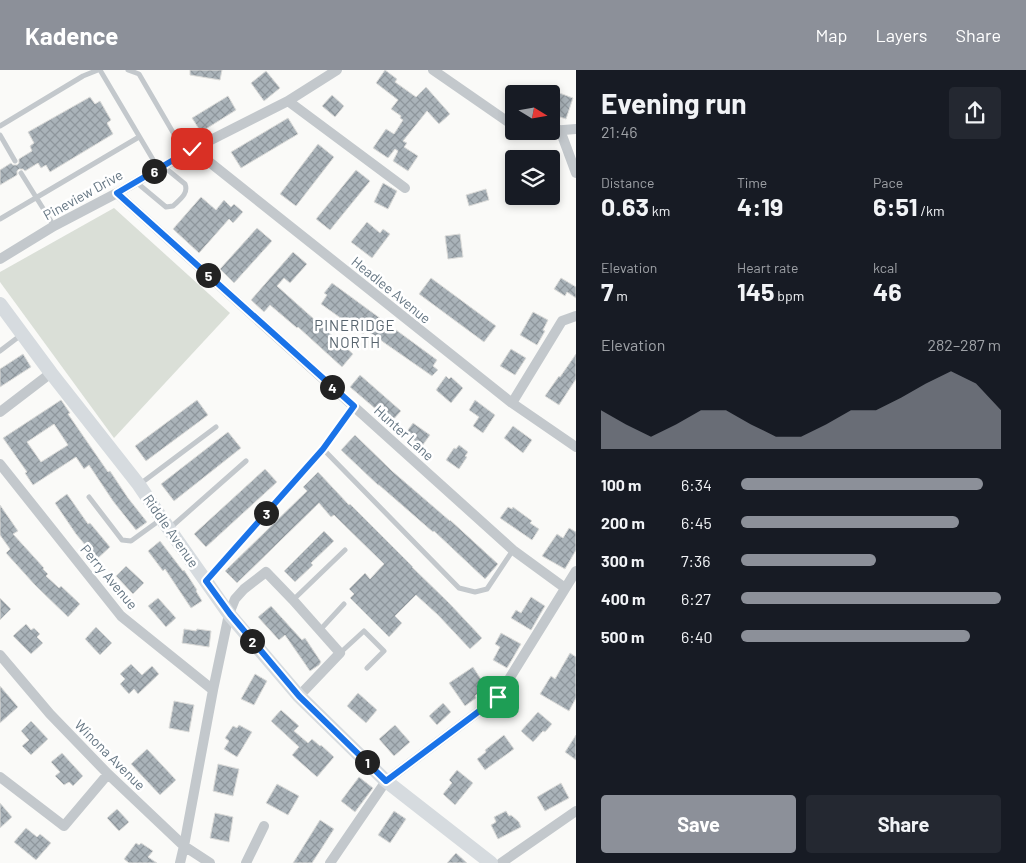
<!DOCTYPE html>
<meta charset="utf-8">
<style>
:root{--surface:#171b24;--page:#242831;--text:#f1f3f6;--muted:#9ea1a6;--accent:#8c9099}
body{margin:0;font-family:Barlow,sans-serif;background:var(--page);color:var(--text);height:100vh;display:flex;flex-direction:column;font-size:19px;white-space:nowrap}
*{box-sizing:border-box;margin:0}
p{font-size:16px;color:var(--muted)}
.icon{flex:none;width:28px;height:28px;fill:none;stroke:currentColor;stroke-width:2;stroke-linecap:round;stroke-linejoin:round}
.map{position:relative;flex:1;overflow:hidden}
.side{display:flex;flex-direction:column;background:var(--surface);width:450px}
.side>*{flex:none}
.needle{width:32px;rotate:101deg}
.controls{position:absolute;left:505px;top:15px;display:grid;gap:10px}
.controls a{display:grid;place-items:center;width:55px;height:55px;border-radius:5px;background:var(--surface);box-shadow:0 2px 8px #0003;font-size:25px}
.pin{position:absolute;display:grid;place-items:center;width:42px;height:42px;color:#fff;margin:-21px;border-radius:10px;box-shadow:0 2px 8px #0006}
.km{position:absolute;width:25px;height:25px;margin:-12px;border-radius:50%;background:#222;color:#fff;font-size:14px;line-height:25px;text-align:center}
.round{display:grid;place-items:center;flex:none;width:52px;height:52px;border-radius:5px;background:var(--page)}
.overview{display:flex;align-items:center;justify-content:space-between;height:85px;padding:0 25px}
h1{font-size:28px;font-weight:700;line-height:38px}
.figures{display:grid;grid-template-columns:repeat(3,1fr);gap:8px;height:85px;padding:5px 25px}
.figures div{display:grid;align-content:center}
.figures b{font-size:25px;font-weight:700}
.figures small{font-size:14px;font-weight:400}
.figures p{font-size:14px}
.chart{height:140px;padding:10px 25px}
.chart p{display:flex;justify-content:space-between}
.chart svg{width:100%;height:90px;margin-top:5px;fill:var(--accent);opacity:.7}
.cta{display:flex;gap:10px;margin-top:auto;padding:10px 25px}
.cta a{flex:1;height:58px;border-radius:5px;background:var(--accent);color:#fff;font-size:20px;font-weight:700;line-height:58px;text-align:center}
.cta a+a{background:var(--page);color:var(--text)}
ul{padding:0 25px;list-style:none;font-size:16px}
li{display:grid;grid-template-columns:80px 60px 1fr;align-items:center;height:38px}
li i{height:12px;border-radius:6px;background:var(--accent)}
header{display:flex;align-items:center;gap:30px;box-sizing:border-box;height:70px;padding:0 25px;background:var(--accent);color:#fff}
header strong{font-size:24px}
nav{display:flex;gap:28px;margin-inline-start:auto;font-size:18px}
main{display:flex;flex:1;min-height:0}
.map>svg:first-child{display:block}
.green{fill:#dadfd7}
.building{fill:url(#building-cross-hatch);stroke:#dcdcda;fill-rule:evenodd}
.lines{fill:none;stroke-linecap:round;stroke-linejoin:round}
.lane{stroke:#c3c8cc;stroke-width:5}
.street{stroke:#c3c8cc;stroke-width:10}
.secondary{stroke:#d6dbdf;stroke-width:14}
.route-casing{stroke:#fff;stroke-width:10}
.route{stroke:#1a73e8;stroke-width:6}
.labels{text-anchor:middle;stroke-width:5;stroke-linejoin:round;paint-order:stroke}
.street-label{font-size:14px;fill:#657683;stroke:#fff}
.neighbourhood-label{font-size:15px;letter-spacing:1px;fill:#57646e;stroke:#fff}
</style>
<header>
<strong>Kadence</strong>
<nav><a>Map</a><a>Layers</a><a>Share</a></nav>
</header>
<main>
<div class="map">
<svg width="576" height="793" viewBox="0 0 576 793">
<defs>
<pattern id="building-cross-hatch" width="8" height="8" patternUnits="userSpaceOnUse" patternTransform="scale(1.25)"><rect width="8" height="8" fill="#aab3b9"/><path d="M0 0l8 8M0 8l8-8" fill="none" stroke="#8e969c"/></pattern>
</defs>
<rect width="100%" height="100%" fill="#fafaf8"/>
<path class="green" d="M114 138 230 243 114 368 0 212V202Z"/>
<path class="building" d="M190 0H222L220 10 190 5Z
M385 0 397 9 395 12 416 27 426 17 450 44 439 54 427 41 403 71 407 73 404 77 418 86 408 101 393 91 398 81 395 79 388 88 373 78 386 59 394 64 403 50 400 48 401 46 391 39 398 30 376 13Z
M266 1 280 18 264 31 251 13Z
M551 20 573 28 566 49 551 44Z
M332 25 344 36 335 47 322 36Z
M228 26 236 40 201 62 192 48Z
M90 27 95 34 100 31 111 50 107 53 113 64 50 102 46 95 41 98 38 93 25 101 23 99H19L17 101V105L0 115V100L11 93 13 95H17L19 93V89L32 81 30 76 34 73 28 62Z
M288 48 298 64 241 98 231 82Z
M318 74 334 87 296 136 280 124Z
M356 100 370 111 330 160 316 149Z
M383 113 397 121 388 139 374 132Z
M486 119 489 130 469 136 466 125Z
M201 127 216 140 224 130 231 137 234 134 243 142 233 153 229 149 199 183 173 159Z
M367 152 380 163 383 159 390 164 372 188 351 172Z
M257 158 272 171 234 213 220 199Z
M460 164 463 187 448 189 445 166Z
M293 182 307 194 290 213 284 208 277 216 353 284 342 297 298 257 297 258 270 235 264 242 251 230Z
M431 208 496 256 484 272 419 224Z
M561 208 576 217V228L567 222 565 226 554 219Z
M332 213 437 290 433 296 438 300 432 306 366 260 363 264 321 234 327 225 324 223Z
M533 242 548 250 543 260 545 261 537 275 520 265Z
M511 279 526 288 515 305 500 296Z
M23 284 31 297 0 317V299Z
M576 284V309L559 335 545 326 559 306 560 307Z
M360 305 401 341 391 352 350 317Z
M446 306 449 309 451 307 463 318 451 333 436 320Z
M61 330 70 343 68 344 108 402 110 401 128 428 147 452 136 460 113 431 89 395 84 399 76 387 33 415 25 403 27 402 3 368ZM54 354 68 375 41 392 27 372Z
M197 330 208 345 146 391 135 376Z
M475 330 495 345 483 363 473 356 479 347 469 340Z
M413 353 430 365 422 376 405 364Z
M513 356 532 370 523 383 504 368Z
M228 362 241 378 174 431 161 414Z
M355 365 392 401 450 451V450L498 494 485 509 434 461 433 462 379 415H378L341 380Z
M459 375 468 382 465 386 467 387 459 399 446 390 454 378 456 379Z
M265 399 277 412 206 477 194 464Z
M318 402 349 435 350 434 413 497H412L449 533 482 568 470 579 438 545 416 525 395 546 402 553 389 567 350 528 354 524 349 519 365 503 370 509 384 494 334 445 331 447 319 433 237 513 225 501 307 421 303 417Z
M67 424 88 454 90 453 110 477 97 489 76 464 55 433Z
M0 435 18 461 13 464 44 498 43 499 48 504 46 506 59 518 61 516 80 534 68 547 35 515 6 483 10 479 0 465Z
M508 437 512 439 513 437 532 451 530 453 539 459 532 470 500 448Z
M569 458 576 462V480L565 499 542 486 557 464 563 468Z
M324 461 334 471 311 493 313 495 295 512 284 501Z
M160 471 183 501 184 500 197 520 196 521 202 531 191 538 165 499 163 501 148 481Z
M126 496 144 513 133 524 116 506Z
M531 527 545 536 531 560 511 548 516 540 521 543Z
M0 528 11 539 0 550Z
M158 528 176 548 166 557 148 536Z
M271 536 302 570 305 568 321 592 319 595 310 601 285 565 279 570 258 547Z
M26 554 31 560 34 558 40 564 37 567 43 573 31 584 13 566Z
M96 557 112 573 100 585 85 569Z
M184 559 196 561 197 559 211 561 209 577 182 573Z
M501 563 521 574 507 598 493 590 500 577 495 574Z
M570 583 576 587V628L569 641 540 624 551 606 555 609Z
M131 594 142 605 152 596 159 604 138 624 134 619 129 624 120 614 125 609 120 604Z
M473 597 488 620 482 625 479 622 475 626 476 628 465 636 449 613Z
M255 604 267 611 254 635 241 629Z
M0 616 18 637 0 653Z
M358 623 377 640 366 653 347 636Z
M174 631 194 635 189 662 169 658Z
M443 633 451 642 437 655 429 646Z
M281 640 299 656 294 661 308 673 312 669 320 676 321 675 334 687 317 707 292 685 299 677 271 651Z
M538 642 552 654 545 662 543 661 533 672 521 661Z
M31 651 48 669 31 685 22 676 29 670 21 661Z
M239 655 252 662 237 687 224 679 229 671 225 668 233 656 237 658Z
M395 655 410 672 394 686 379 669Z
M504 665 514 679 485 700 477 689 486 682 485 680Z
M576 665V690L565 682Z
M147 679 176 710 160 725 131 694Z
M62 683 83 706 73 716 69 712 64 715 55 706 60 702 51 692Z
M218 694 239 699 233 726 213 721Z
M457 700 473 713 455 735 443 724 452 713 449 710Z
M359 707 373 718 355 742 341 731Z
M561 713 569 728 545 741 537 727Z
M277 714 299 726 288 745 266 733Z
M0 733 12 747 0 758Z
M117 739 129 752 119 761 107 748Z
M394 741 406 749 390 773 378 765Z
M506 741 509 746 511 745 519 752 521 757 498 769 491 755 496 752 494 747Z
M215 743 233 747 229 772 210 768Z
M320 750 334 759 312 793H293Z
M26 758 37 767 40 764 51 773 36 790 14 772Z
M136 773 139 775 141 773 153 781 148 787 157 793H129L124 789Z
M456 783 467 793H447Z"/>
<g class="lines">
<path class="lane" d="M100 0 158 98
M128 0 139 4 185 83
M0 56 83 6 98 0
M0 65 15 91
M21 103 54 156
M136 112 166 137 173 136C179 130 189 124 185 114L163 96
M0 149 139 67
M0 281 21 265
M323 379 459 518 475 522 487 519 513 480
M140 414 216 357
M89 427 122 470 131 471 160 450
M170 458 246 391
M207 509 323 379 354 336
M293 530 345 480
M320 560 344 534
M340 583 364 561 384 581 367 598"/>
<path class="street" d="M433 0 514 56
M288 31 405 118
M560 60 576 103
M551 61 576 59
M193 79 512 333 576 377
M117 123 513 480 565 518
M0 189 54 156 117 123 193 79 288 31 337 0
M512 333 562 251 576 246
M0 342 51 303
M0 394 121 546 213 620
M0 585 50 644 108 704 184 776 210 793
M0 707 64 756 108 704
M180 793 184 776 213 620 229 544 235 529 244 519 266 502 293 530 340 583 299 626
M246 793 264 756
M330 793 386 711 498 627 576 501
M501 793 576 741"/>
<path class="secondary" d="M0 234 51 303 139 415 162 449 229 544 299 626 386 711 491 793"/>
</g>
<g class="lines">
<g class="route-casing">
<path id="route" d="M192 79 117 123 354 336 323 379 206 511 230 544 299 626 386 711 498 627"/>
</g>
<use href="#route" class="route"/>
</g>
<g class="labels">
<g class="street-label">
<text transform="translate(83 125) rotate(-29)" y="5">Pineview Drive</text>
<text transform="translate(391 220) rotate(39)" y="5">Headlee Avenue</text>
<text transform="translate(404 363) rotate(42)" y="5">Hunter Lane</text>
<text transform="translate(171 461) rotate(55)" y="5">Riddle Avenue</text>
<text transform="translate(109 507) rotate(50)" y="5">Perry Avenue</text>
<text transform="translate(110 685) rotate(45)" y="5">Winona Avenue</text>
</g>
<g class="neighbourhood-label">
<text x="355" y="261">PINERIDGE<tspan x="355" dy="17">NORTH</tspan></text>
</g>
</g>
</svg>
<div class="controls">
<a><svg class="needle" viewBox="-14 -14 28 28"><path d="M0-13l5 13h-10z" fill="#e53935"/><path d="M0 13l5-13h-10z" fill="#9ea1a6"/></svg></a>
<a><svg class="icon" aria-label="layers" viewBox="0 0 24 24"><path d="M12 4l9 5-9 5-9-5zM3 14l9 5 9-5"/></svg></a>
</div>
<div class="pin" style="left:498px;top:627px;background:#1e9e55"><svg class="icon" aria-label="arrive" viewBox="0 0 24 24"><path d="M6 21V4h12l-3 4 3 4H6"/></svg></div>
<div class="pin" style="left:192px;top:79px;background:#d93025"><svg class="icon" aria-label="check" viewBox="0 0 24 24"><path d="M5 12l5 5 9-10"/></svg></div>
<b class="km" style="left:367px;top:692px">1</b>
<b class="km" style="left:252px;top:571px">2</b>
<b class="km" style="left:266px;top:443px">3</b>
<b class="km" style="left:332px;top:317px">4</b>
<b class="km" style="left:208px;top:205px">5</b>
<b class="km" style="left:154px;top:101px">6</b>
</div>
<section class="side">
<div class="overview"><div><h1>Evening run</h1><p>21:46</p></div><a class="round"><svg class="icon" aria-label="share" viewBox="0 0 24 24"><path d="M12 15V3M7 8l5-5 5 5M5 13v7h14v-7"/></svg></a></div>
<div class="figures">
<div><p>Distance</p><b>0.63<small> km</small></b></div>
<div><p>Time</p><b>4:19</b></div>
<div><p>Pace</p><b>6:51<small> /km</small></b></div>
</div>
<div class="figures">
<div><p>Elevation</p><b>7<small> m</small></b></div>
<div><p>Heart rate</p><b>145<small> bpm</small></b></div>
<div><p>kcal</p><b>46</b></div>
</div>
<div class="chart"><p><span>Elevation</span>282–287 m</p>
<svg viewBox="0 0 160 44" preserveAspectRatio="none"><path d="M0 44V25L10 32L20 38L30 32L40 25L50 25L60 32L70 38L80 38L90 32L100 25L110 25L120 19L130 12L140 6L150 12L160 25V44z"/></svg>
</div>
<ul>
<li><b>100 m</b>6:34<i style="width:93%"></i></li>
<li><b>200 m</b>6:45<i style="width:84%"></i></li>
<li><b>300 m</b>7:36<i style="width:52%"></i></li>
<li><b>400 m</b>6:27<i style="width:100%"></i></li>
<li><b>500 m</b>6:40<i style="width:88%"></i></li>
</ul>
<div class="cta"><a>Save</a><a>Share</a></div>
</section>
</main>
